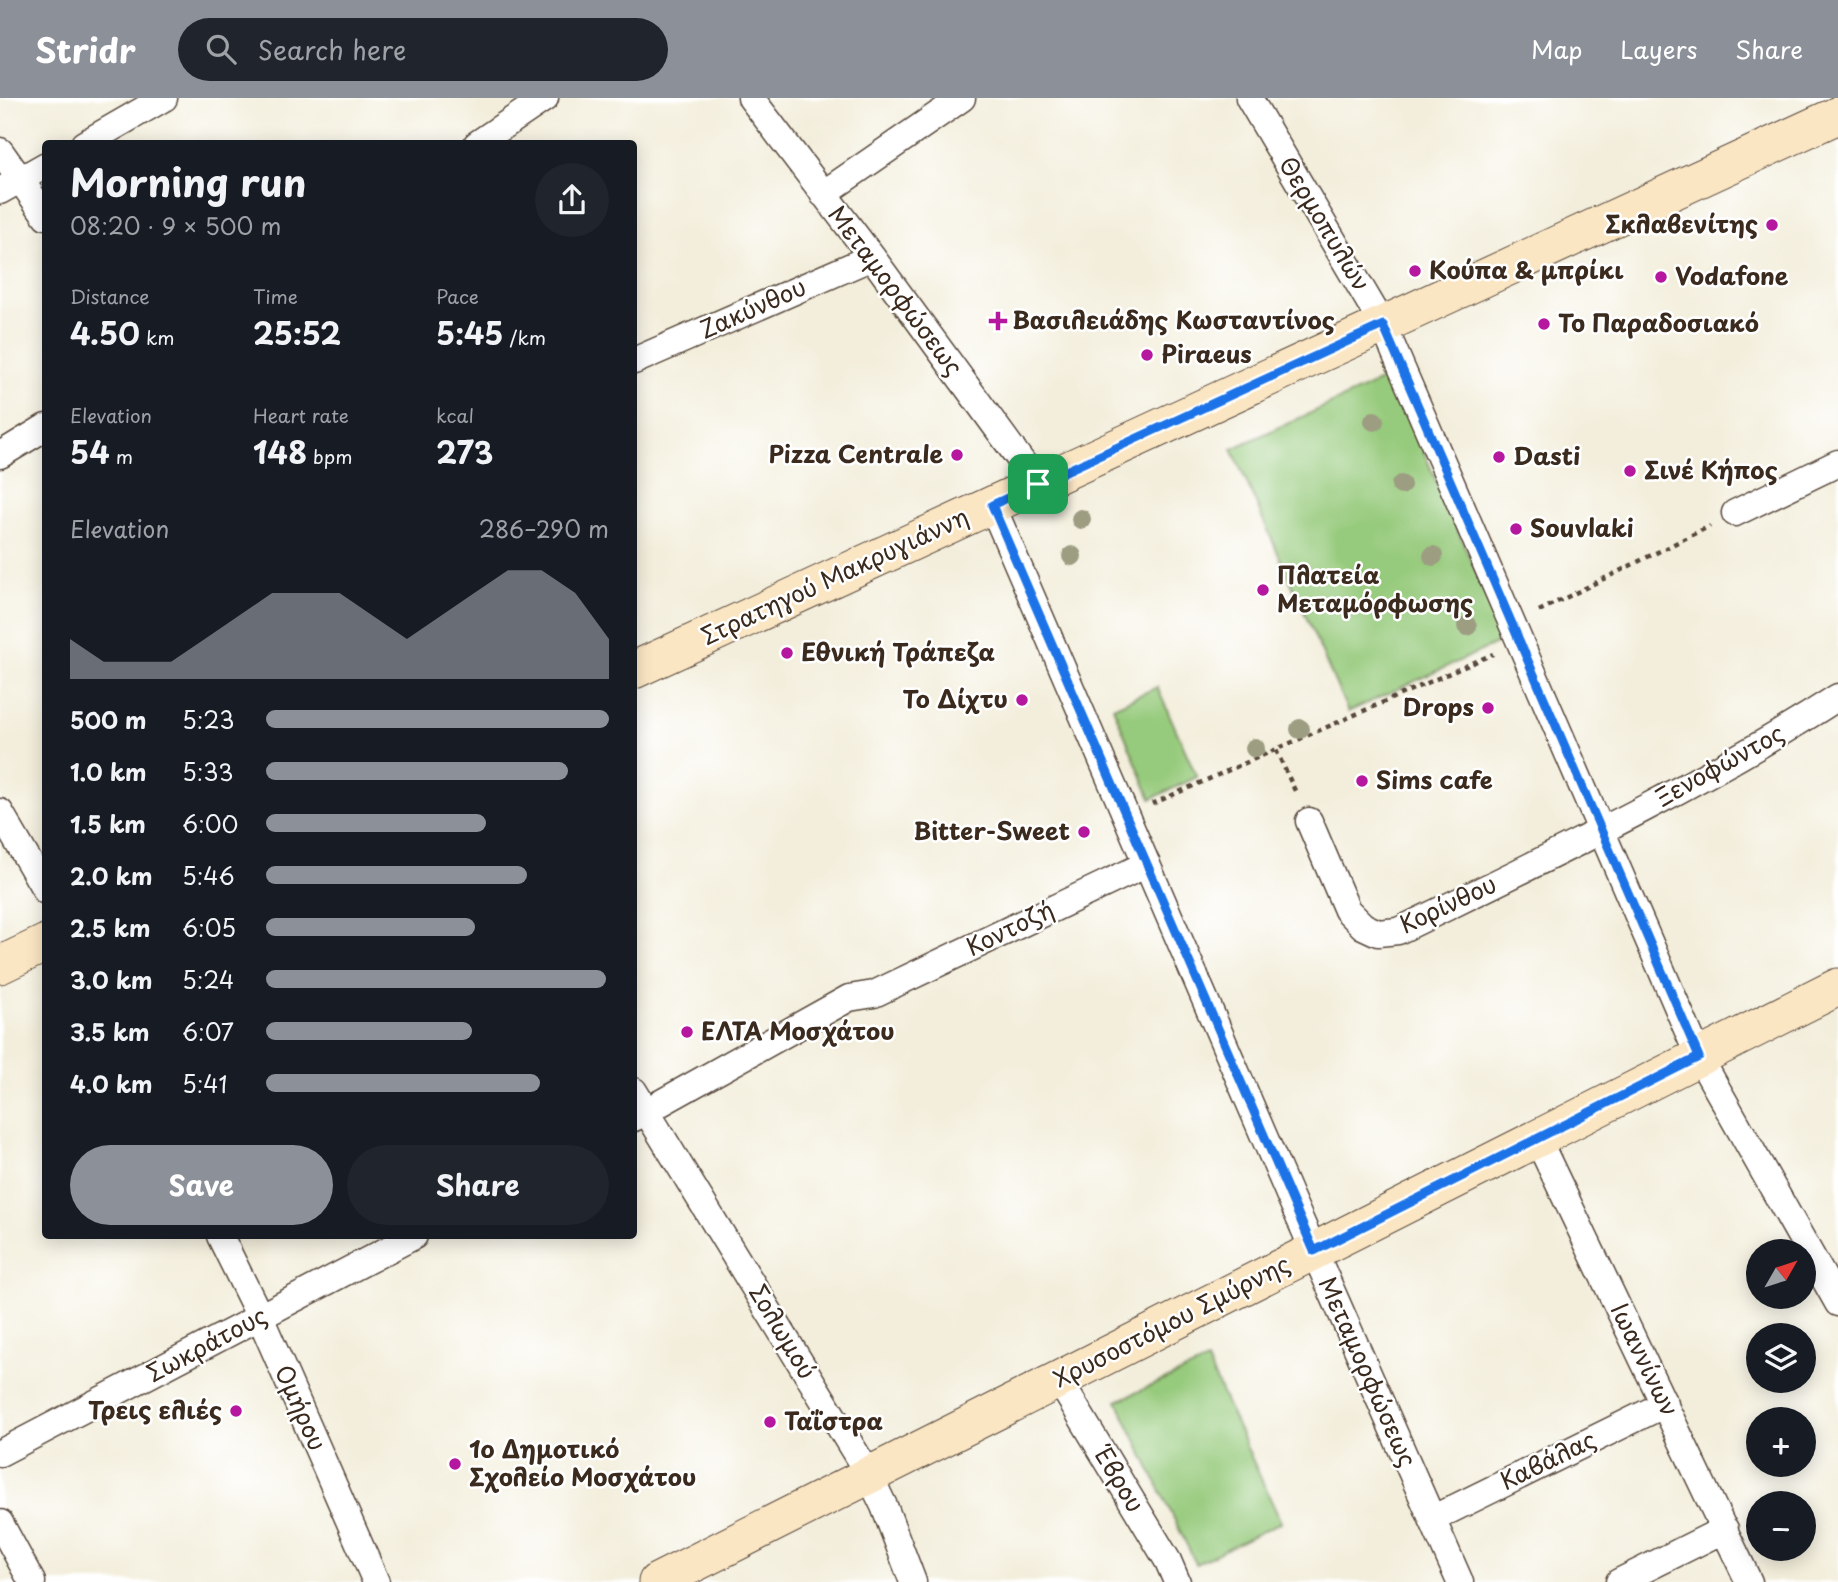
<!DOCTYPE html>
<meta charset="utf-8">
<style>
:root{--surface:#171b24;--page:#20242c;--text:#f1f3f6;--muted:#9ea1a6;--accent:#8c9099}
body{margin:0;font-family:"Playpen Sans",sans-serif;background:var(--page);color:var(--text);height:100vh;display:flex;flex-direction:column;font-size:26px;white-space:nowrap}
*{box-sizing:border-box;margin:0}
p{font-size:23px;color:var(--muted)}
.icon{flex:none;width:38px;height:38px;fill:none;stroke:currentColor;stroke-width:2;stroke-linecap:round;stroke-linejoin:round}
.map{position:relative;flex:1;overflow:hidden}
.sheet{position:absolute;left:42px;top:42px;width:595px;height:1099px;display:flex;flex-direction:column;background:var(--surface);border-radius:7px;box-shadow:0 4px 18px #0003}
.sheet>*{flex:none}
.needle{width:46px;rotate:51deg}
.tools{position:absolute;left:1746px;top:1141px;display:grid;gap:14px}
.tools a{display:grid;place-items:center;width:70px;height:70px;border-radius:50%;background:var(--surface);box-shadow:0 4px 18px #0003;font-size:35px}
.pin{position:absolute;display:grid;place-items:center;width:60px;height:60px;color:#fff;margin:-30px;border-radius:14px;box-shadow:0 4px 10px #0006}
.round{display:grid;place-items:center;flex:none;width:74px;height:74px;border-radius:37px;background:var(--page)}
.headline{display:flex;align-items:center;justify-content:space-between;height:119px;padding:0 28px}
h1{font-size:38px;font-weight:700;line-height:52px}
.stats{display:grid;grid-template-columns:repeat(3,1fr);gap:10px;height:119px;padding:7px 28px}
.stats div{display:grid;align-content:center}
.stats b{font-size:30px;font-weight:700}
.stats small{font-size:19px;font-weight:400}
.stats p{font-size:19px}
.chart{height:196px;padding:14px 28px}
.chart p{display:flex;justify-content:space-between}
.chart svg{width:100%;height:126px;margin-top:7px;fill:var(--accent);opacity:.7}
.button{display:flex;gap:14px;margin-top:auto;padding:14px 28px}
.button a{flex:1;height:80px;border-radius:42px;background:var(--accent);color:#fff;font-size:28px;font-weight:700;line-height:80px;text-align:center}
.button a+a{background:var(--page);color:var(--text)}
ul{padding:0 28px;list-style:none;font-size:23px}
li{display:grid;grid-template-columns:112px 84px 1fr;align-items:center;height:52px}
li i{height:18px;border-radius:9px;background:var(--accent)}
header{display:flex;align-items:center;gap:42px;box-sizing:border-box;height:98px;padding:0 35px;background:var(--accent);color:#fff}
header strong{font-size:33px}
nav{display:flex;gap:38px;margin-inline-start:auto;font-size:24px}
.search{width:490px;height:63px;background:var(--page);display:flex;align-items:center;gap:18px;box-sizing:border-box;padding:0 24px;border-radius:38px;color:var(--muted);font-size:26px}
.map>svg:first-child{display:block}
.green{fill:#96ca7b;stroke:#687a4c;stroke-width:2}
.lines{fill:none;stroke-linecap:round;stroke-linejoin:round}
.street-casing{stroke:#57473a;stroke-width:29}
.secondary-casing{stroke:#57473a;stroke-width:39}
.path{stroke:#57473a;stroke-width:4.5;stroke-dasharray:5 5;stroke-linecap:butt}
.street{stroke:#fff;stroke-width:26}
.secondary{stroke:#fbe6c4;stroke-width:37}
.tree{fill:#9d9d82}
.route-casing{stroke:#fff;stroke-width:14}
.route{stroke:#1a73e8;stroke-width:9}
.poi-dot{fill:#b5179e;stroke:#fff;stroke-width:2.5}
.labels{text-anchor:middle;stroke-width:5;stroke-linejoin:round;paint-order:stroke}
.street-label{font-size:24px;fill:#3b2a1e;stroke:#fff}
.poi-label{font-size:24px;font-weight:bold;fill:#3b2a1e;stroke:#fff;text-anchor:start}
</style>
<header>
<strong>Stridr</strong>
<div class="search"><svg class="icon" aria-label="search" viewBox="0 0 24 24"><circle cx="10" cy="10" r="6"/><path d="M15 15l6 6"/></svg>Search here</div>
<nav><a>Map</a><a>Layers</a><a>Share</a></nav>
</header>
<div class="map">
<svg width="1838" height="1484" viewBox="0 0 1838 1484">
<rect width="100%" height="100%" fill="#fff"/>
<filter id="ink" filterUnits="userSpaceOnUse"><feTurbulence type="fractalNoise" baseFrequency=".0143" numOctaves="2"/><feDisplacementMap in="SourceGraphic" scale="14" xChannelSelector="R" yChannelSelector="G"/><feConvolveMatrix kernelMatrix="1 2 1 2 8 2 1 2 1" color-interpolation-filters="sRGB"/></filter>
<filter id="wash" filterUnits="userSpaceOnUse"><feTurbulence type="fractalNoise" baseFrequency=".00686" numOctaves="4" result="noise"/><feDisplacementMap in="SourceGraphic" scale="28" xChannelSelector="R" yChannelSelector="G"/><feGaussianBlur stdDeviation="1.57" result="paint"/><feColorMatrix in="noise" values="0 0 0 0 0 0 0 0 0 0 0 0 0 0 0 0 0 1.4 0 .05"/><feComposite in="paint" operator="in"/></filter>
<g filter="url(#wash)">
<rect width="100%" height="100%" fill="#f3eedb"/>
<path class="green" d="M1391 278 1505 542 1348 614 1232 351Z
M1157 589 1197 679 1151 701 1113 609Z
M1207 1263 1281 1424 1196 1466 1117 1303Z"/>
</g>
<g filter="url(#ink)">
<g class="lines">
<g class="street-casing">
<path id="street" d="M751 0 872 159 1038 386
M1249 0 1383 227 1699 959 1838 1205
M84 46 164 0
M477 46 545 0
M0 53 46 118
M0 93 46 67
M823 96 962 0
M634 263 872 159
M0 357 46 329
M992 407 1291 1101 1460 1484
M1735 415 1838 365
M0 714 46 793
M1309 723 1347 812 1363 828 1378 835 1398 833C1547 760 1698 689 1838 599
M634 993 869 1377 884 1408 913 1484
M634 1020 849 900 874 896 1147 766
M1537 1040 1749 1484
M220 1138 260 1219 376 1484
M1059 1282 1168 1463 1177 1484
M0 1355 414 1138
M1432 1421 1665 1306
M0 1425 32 1484
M1619 1484 1725 1431"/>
</g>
<g class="secondary-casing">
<path id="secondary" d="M634 572 1838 17
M0 867 46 845
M657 1484 1838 889"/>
</g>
<path class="path" d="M1539 513 1710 428
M1276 652 1297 697
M1152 706 1493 556"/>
<use href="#street" class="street"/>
<use href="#secondary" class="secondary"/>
</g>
<g class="tree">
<circle cx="1374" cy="323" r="10"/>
<circle cx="1401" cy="387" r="10"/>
<circle cx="1081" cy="421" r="10"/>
<circle cx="1072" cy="458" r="10"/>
<circle cx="1433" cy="458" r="10"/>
<circle cx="1467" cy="528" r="10"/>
<circle cx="1300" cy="631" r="10"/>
<circle cx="1255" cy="650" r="10"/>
</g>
</g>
<g class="lines" filter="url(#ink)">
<g class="route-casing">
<path id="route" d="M1383 227 1699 959 1314 1153 992 407Z"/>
</g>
<use href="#route" class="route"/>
</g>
<g class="poi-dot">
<circle cx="1772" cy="127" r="7"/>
<circle cx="1415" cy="173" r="7"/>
<circle cx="1661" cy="179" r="7"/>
<path d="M994.5 212.5h7v7h7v7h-7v7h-7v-7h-7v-7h7z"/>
<circle cx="1544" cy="226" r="7"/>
<circle cx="1147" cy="257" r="7"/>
<circle cx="957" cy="357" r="7"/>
<circle cx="1499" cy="359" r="7"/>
<circle cx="1630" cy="373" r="7"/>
<circle cx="1516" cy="431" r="7"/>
<circle cx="1263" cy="492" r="7"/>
<circle cx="787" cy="555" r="7"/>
<circle cx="1022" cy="602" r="7"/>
<circle cx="1488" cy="610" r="7"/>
<circle cx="1362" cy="683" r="7"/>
<circle cx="1084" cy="734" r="7"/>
<circle cx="687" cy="934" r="7"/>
<circle cx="236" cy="1313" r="7"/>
<circle cx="770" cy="1324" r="7"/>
<circle cx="455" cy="1366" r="7"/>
</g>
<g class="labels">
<g class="street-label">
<text transform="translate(1324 126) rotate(59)" y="8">Θερμοπυλών</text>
<text transform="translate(895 193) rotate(53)" y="8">Μεταμορφώσεως</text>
<text transform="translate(753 211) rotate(-24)" y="8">Ζακύνθου</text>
<text transform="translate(835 479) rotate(-25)" y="8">Στρατηγού Μακρυγιάννη</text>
<text transform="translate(1720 668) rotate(-29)" y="8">Ξενοφώντος</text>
<text transform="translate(1448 807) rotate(-25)" y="8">Κορίνθου</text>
<text transform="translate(1010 831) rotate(-26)" y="8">Κοντοζή</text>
<text transform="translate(1172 1224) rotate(-27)" y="8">Χρυσοστόμου Σμύρνης</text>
<text transform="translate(782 1234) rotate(59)" y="8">Σολωμού</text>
<text transform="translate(207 1247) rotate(-28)" y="8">Σωκράτους</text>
<text transform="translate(1644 1262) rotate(64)" y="8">Ιωαννίνων</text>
<text transform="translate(1367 1274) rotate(66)" y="8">Μεταμορφώσεως</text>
<text transform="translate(300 1310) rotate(66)" y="8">Ομήρου</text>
<text transform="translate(1548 1363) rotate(-26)" y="8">Καβάλας</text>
<text transform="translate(1119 1382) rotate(59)" y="8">Έβρου</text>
</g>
<g class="poi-label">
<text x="1758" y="135" text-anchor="end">Σκλαβενίτης</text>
<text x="1429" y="181">Κούπα &amp; μπρίκι</text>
<text x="1675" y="187">Vodafone</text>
<text x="1012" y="231">Βασιλειάδης Κωσταντίνος</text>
<text x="1558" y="234">Το Παραδοσιακό</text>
<text x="1161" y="265">Piraeus</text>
<text x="943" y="365" text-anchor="end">Pizza Centrale</text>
<text x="1513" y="367">Dasti</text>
<text x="1644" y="381">Σινέ Κήπος</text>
<text x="1530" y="439">Souvlaki</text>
<text x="1277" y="486">Πλατεία<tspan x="1277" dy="28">Μεταμόρφωσης</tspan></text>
<text x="801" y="563">Εθνική Τράπεζα</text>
<text x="1008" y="610" text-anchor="end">Το Δίχτυ</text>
<text x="1474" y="618" text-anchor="end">Drops</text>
<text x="1376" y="691">Sims cafe</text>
<text x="1070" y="742" text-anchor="end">Bitter-Sweet</text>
<text x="701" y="942">ΕΛΤΑ Μοσχάτου</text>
<text x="222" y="1321" text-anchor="end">Τρεις ελιές</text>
<text x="784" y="1332">Ταΐστρα</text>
<text x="469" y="1360">1ο Δημοτικό<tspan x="469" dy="28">Σχολείο Μοσχάτου</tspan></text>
</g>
</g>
</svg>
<div class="tools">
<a><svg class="needle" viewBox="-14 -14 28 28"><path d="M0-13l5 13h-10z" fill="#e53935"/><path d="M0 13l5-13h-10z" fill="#9ea1a6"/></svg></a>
<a><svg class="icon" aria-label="layers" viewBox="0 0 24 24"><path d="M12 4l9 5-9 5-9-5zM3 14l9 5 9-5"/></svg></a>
<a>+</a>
<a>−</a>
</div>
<div class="pin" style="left:1038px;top:386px;background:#1e9e55"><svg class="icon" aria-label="arrive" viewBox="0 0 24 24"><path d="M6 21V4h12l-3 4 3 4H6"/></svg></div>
<section class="sheet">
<div class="headline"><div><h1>Morning run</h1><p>08:20 · 9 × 500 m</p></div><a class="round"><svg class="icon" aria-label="share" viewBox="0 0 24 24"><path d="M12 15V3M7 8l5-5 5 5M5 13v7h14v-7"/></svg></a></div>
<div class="stats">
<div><p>Distance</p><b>4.50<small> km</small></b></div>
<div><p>Time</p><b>25:52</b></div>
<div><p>Pace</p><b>5:45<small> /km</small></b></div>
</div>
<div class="stats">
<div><p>Elevation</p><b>54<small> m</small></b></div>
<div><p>Heart rate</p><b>148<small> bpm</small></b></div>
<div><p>kcal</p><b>273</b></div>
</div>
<div class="chart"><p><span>Elevation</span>286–290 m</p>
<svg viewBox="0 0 160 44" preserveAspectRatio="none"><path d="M0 44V30L10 38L20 38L30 38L40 30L50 22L60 14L70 14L80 14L90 22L100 30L110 22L120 14L130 6L140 6L150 14L160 30V44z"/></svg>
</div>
<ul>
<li><b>500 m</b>5:23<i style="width:100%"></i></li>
<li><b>1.0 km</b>5:33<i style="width:88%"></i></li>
<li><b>1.5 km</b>6:00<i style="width:64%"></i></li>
<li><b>2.0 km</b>5:46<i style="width:76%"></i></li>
<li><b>2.5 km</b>6:05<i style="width:61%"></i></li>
<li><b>3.0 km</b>5:24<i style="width:99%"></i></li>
<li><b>3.5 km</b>6:07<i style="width:60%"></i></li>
<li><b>4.0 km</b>5:41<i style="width:80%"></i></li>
</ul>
<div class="button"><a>Save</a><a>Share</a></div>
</section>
</div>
